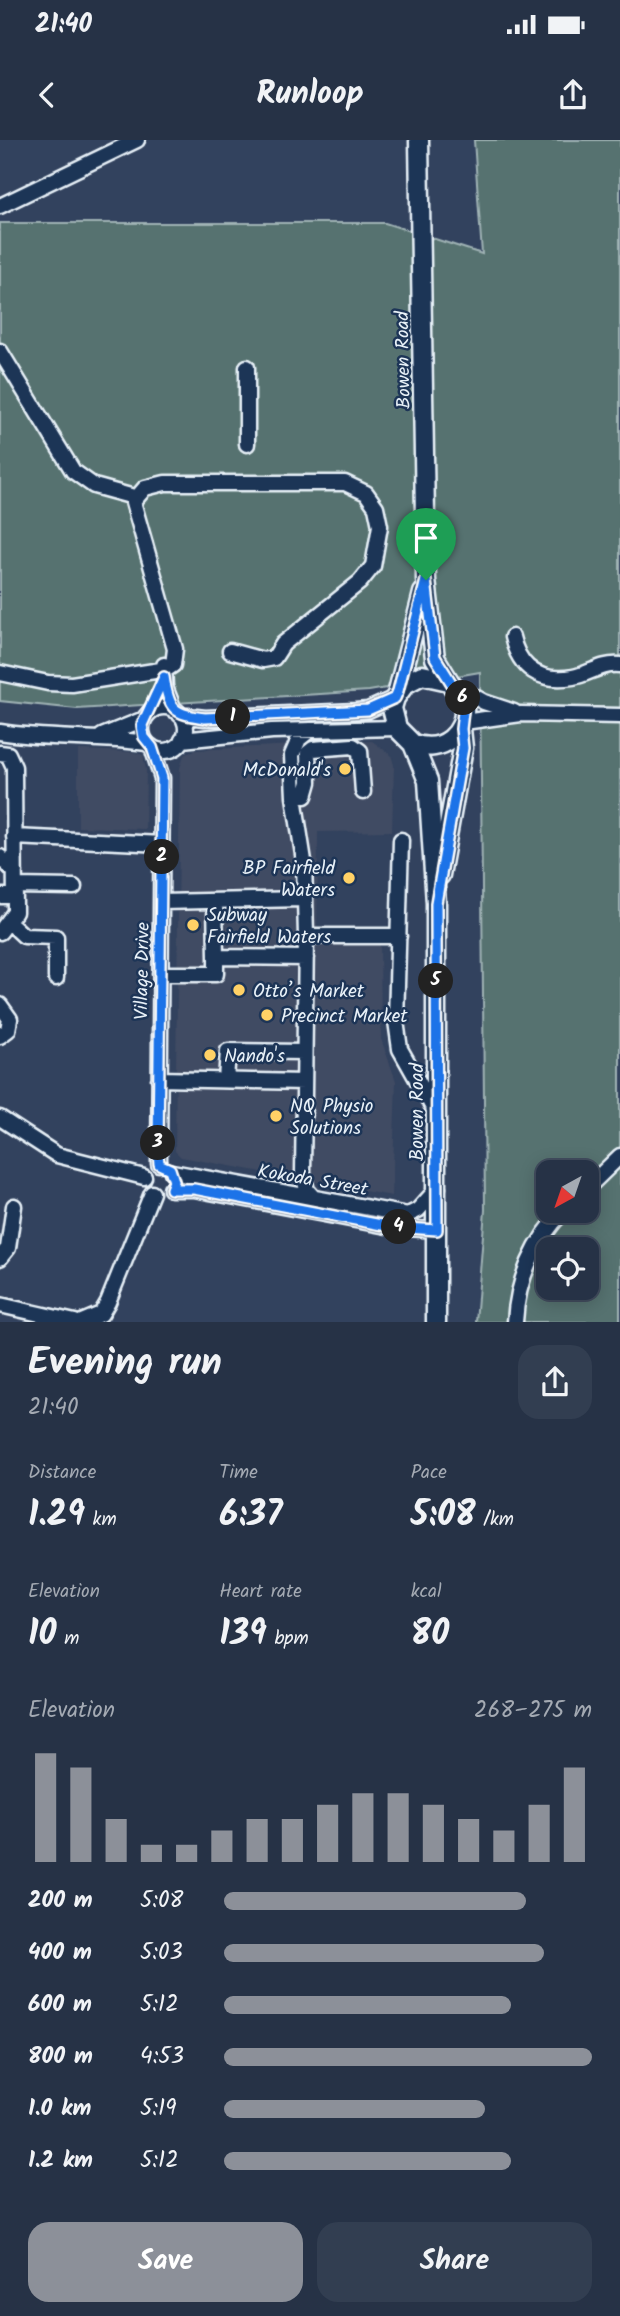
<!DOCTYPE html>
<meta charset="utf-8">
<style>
:root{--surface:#263246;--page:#323e51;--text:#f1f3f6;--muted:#a4aab3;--line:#424d5f;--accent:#8c9099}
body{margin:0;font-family:Kalam,sans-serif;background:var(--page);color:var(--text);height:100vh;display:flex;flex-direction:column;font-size:26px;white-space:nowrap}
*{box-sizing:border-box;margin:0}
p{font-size:23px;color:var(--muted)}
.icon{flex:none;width:38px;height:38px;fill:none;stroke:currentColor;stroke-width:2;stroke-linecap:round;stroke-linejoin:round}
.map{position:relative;height:1182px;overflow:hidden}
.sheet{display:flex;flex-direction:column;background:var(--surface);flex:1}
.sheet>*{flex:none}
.needle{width:46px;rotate:220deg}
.buttons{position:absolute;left:536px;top:1020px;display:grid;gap:14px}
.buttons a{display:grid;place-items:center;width:63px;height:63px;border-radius:14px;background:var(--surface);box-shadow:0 4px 18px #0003,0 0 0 2px var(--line);font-size:35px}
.pin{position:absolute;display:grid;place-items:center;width:60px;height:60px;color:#fff;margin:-72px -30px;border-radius:50% 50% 50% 0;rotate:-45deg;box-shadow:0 0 7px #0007}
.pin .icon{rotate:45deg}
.km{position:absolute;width:35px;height:35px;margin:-18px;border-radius:50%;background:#222;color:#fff;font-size:19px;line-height:35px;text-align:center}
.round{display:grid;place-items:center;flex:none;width:74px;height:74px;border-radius:21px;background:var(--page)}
.head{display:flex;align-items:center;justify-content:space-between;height:119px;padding:0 28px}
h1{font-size:38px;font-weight:800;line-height:52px}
.stats{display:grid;grid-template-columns:repeat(3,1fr);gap:10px;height:119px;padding:7px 28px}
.stats div{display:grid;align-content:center}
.stats b{font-size:35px;font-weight:800}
.stats small{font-size:19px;font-weight:400}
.stats p{font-size:19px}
.chart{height:196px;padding:14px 28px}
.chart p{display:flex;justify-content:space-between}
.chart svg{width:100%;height:126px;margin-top:7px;stroke:var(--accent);stroke-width:6}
.action{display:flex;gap:14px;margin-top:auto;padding:14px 28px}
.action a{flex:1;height:80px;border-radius:21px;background:var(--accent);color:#fff;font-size:28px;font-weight:800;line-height:80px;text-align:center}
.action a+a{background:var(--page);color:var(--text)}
ul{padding:0 28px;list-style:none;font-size:23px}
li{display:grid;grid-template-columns:112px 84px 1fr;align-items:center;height:52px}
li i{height:18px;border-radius:9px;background:var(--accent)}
.status{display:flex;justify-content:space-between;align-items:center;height:49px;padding:0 35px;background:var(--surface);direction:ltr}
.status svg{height:19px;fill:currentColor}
header{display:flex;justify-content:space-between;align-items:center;height:91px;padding:0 28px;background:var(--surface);font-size:32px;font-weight:800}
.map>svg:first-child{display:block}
.built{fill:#414b63}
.green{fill:#567270;stroke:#9fb2b4;stroke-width:2;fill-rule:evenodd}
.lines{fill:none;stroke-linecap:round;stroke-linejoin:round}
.minor-casing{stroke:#e8f1f8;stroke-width:19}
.major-casing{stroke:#e8f1f8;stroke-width:23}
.minor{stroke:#1d3557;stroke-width:14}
.major{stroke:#1d3557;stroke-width:18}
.route-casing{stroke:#fff;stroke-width:14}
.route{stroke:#1a73e8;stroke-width:9}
.poi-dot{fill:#ffd166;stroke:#1d3557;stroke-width:2.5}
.labels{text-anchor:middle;stroke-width:5;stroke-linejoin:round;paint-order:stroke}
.street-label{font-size:19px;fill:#e8f1f8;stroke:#1d3557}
.poi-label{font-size:19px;fill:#e8f1f8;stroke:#1d3557;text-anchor:start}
</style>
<div class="status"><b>21:40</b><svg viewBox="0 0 49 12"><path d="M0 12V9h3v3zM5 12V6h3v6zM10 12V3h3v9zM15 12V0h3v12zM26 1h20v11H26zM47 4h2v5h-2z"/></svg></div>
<header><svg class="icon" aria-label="back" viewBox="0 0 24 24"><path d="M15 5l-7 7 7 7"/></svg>Runloop<svg class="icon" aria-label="share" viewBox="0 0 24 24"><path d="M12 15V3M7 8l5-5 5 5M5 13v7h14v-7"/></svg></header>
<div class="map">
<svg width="620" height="1182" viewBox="0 0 620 1182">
<rect width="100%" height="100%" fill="#32425e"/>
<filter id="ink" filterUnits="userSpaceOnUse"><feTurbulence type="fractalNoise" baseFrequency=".0143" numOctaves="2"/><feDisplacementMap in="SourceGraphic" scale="14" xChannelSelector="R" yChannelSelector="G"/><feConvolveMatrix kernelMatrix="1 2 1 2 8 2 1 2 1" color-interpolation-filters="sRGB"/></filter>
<g filter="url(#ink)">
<path class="built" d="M372 601 391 615 394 625 392 691 318 692 317 804 380 805 381 899 396 941 392 1056 181 1017 175 1011 180 628 184 615 195 610Z
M78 610 133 612 143 615 146 630 145 689 78 687Z"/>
<path class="green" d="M474 0H620V1182H476L485 1070 480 532 369 551 77 569 0 561V83H385L482 114ZM548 1032H586V1071H548ZM548 1110H586V1148H548Z"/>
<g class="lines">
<g class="minor-casing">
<path id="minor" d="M0 66 137 0
M0 211 73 331 94 346 134 357
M247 227V304
M512 497C519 528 540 543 573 537 590 534 601 523 620 525
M164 525 165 547 174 570
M0 533 48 543 72 544 167 529 173 525 175 509 133 362 145 348 165 343H345L366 353 376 367 380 386 373 426 360 442 283 504 274 518 263 520 230 511
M455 546 484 562 514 572
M142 589a22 22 0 1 1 44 0a22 22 0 1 1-44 0Z
M180 575 205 578 355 571 368 570 395 558
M464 582 521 574 620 576
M310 590 299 599 292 615 294 657 304 721 306 796 303 1034 307 1050 314 1058
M0 592C49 600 98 596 147 603
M102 596 144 579
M182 600 272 591 397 588
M152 607 162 638 159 1024
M0 613 8 614 14 627 15 772 0 792
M305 656 309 642 308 613 313 609 353 606 360 611 363 652
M14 697 162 704
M401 700 396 881 400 909 436 973
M0 717 15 732
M15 746 74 747
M0 756H15
M215 761 216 817
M161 762 304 759
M9 782 24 796 56 797V838
M306 796H399
M160 834H216V817L306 818
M0 865 10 879 8 890 0 896
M159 939 304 942
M226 940 228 911 304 912
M0 978 57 1015 144 1037
M172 1032 408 1075 418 1070 438 1048
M171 1049H194L392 1087 437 1090
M586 1049 620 1016
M0 1118 8 1108 14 1066
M0 1165 75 1182
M82 1182 101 1174 108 1162 152 1053
M515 1182C517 1141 534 1100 564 1071"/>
</g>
<g class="major-casing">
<path id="major" d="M419 0 426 440 435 518 449 541
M398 551 423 453
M413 604C443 614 467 594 464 563L449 541 422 535 405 544 395 558 392 568 397 588 413 604 428 641 436 763V1182
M440 735 463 608 461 589"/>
</g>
<use href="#minor" class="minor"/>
<use href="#major" class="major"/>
</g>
</g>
<g class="lines" filter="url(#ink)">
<g class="route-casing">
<path id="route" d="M426 440 435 517 464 563 461 589 463 608 436 763 437 1090 392 1087 194 1049H171L174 1041 170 1029 159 1024 158 1010 162 638 152 607 144 597 142 585 164 537C169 570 173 574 205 578L368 570 395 558 398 551Z"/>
</g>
<use href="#route" class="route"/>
</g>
<g class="poi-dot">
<circle cx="345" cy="629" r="7"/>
<circle cx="349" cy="738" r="7"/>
<circle cx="193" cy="785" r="7"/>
<circle cx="239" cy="850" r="7"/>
<circle cx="267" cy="875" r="7"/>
<circle cx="210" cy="915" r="7"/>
<circle cx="276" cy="976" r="7"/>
</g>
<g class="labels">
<g class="street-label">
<text transform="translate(402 220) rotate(-91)" y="7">Bowen Road</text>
<text transform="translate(141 831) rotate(-89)" y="7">Village Drive</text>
<text transform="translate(416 972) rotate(-90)" y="7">Bowen Road</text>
<text transform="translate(313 1039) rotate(10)" y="7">Kokoda Street</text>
</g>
<g class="poi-label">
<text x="331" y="636" text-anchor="end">McDonald's</text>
<text x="335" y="734" text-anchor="end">BP Fairfield<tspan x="335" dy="22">Waters</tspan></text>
<text x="207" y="781">Subway<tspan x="207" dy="22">Fairfield Waters</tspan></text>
<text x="253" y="857">Otto’s Market</text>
<text x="281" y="882">Precinct Market</text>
<text x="224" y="922">Nando's</text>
<text x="290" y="972">NQ Physio<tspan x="290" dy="22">Solutions</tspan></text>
</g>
</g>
</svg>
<div class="buttons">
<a><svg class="needle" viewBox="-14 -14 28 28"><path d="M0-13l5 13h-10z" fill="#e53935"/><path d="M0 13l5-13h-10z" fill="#a4aab3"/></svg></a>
<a><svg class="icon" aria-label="locate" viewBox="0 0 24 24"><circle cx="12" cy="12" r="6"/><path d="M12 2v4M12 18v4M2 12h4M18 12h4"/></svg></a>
</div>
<div class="pin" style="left:426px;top:440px;background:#1e9e55"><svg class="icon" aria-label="arrive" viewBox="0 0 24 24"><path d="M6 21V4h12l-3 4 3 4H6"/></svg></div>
<b class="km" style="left:233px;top:577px">1</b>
<b class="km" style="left:162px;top:717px">2</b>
<b class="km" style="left:158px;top:1003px">3</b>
<b class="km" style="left:399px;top:1087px">4</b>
<b class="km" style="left:436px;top:841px">5</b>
<b class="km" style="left:463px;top:558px">6</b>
</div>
<section class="sheet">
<div class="head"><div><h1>Evening run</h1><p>21:40</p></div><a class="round"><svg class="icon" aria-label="share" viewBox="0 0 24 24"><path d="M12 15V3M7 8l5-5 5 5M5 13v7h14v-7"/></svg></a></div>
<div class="stats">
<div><p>Distance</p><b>1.29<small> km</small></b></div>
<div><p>Time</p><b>6:37</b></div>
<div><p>Pace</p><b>5:08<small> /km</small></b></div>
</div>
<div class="stats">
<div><p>Elevation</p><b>10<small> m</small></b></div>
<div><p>Heart rate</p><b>139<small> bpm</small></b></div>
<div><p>kcal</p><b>80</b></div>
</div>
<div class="chart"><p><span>Elevation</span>268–275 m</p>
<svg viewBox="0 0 160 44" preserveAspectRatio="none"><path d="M5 44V6M15 44V11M25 44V29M35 44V38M45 44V38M55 44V33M65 44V29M75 44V29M85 44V24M95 44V20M105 44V20M115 44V24M125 44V29M135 44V33M145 44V24M155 44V11"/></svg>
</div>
<ul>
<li><b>200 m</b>5:08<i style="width:82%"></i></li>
<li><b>400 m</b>5:03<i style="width:87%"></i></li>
<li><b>600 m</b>5:12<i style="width:78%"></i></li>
<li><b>800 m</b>4:53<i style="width:100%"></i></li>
<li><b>1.0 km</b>5:19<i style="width:71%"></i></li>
<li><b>1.2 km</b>5:12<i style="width:78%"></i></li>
</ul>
<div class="action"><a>Save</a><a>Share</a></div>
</section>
